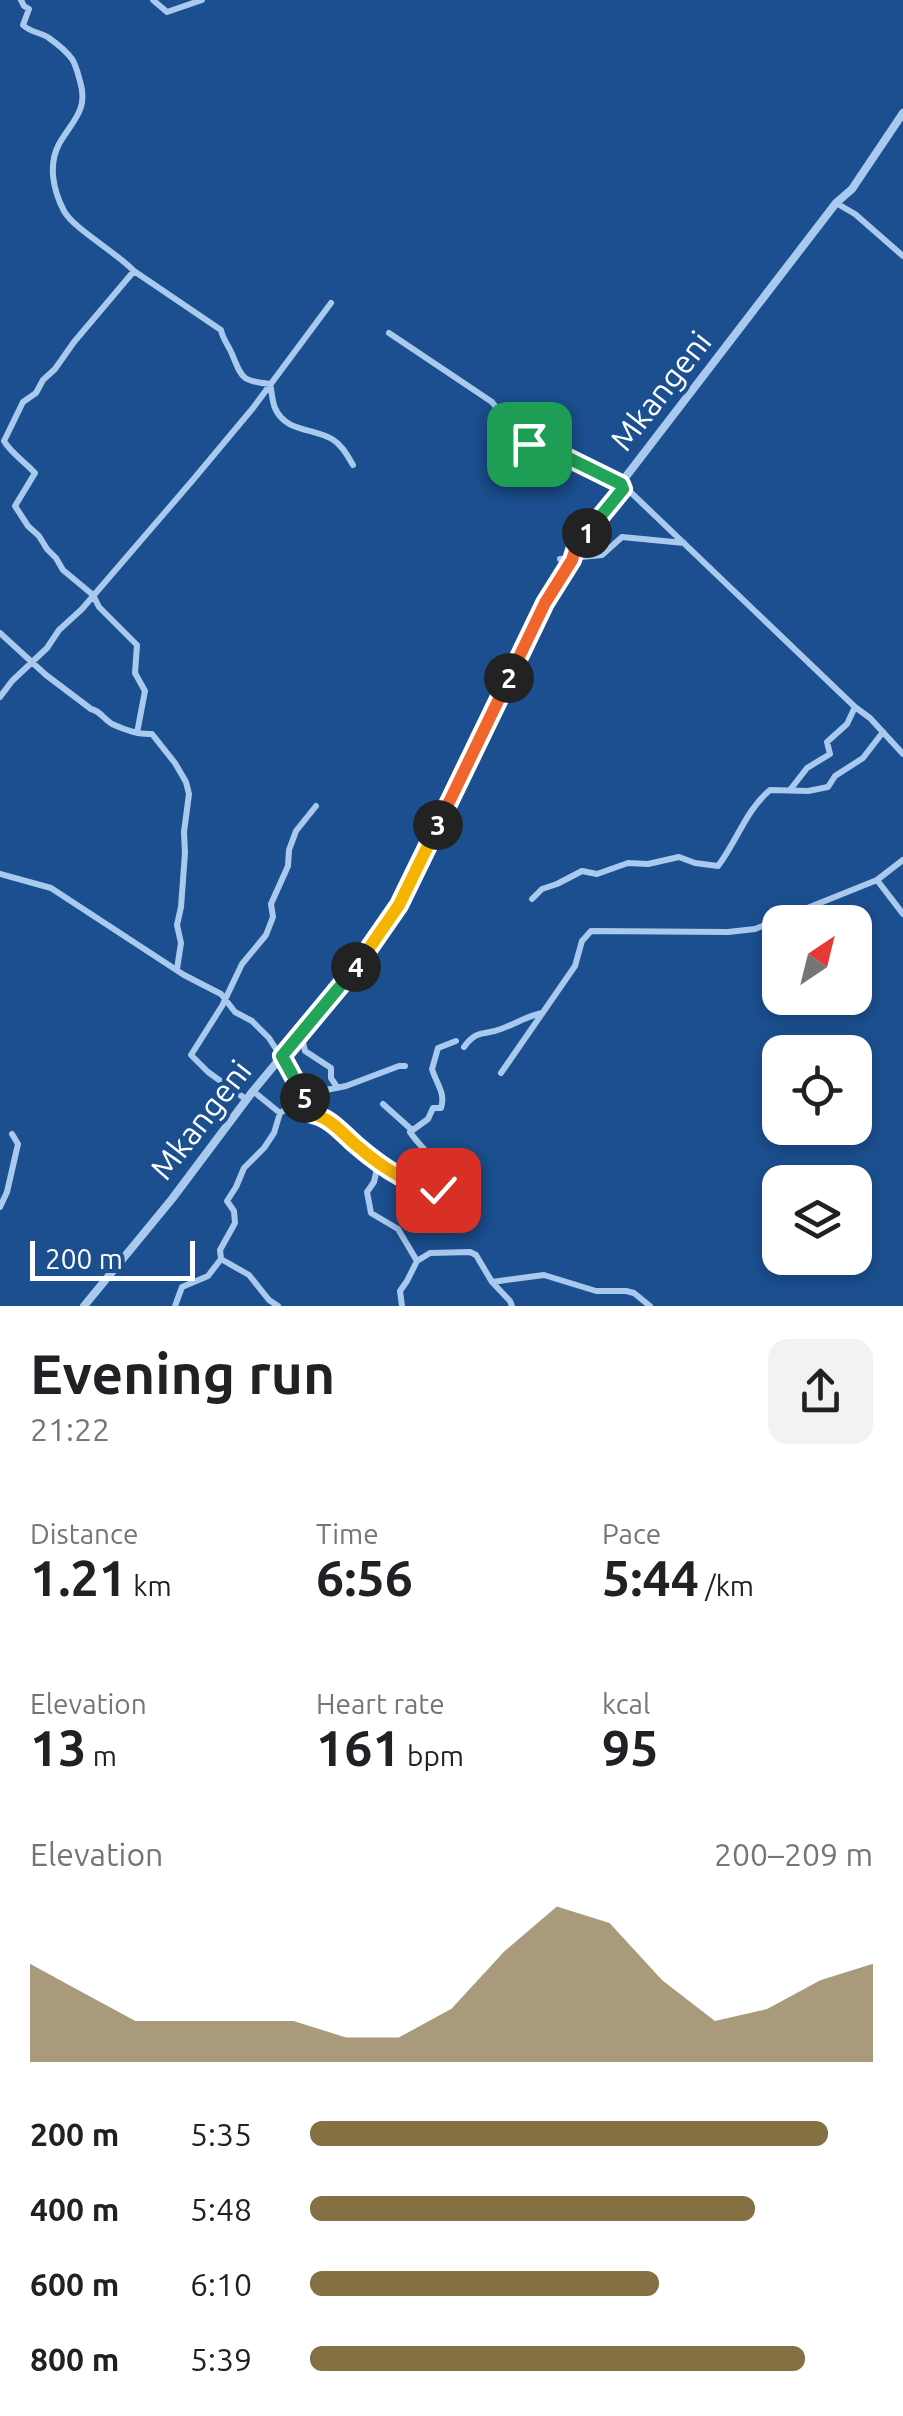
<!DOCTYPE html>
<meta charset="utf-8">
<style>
:root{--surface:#fff;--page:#f2f2f2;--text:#202124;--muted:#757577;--accent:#847042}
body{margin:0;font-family:Ubuntu,sans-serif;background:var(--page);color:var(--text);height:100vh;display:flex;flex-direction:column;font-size:38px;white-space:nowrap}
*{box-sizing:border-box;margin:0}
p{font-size:32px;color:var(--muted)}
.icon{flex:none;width:55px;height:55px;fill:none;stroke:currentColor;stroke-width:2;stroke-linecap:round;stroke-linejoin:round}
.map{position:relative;height:1306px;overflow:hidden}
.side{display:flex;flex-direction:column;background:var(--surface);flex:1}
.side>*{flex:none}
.needle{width:65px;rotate:35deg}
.controls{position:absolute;left:762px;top:905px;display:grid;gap:20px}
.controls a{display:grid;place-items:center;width:110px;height:110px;border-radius:20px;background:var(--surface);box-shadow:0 5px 15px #0003;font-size:50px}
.scale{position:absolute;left:30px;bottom:25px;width:165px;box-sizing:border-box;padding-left:10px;border:5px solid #fff;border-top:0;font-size:28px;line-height:35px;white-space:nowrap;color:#fff;-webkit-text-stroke:8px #1b4f8f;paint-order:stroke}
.pin{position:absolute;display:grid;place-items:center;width:85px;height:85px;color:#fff;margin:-42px;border-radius:20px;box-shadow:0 5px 15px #0006}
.km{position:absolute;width:50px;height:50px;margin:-25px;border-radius:50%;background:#222;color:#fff;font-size:28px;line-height:50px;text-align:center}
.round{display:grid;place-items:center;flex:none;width:105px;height:105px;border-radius:20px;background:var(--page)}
.summary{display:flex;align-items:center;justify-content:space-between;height:170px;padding:0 30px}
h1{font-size:55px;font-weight:700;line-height:75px}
.stats{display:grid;grid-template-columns:repeat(3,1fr);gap:15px;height:170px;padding:10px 30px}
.stats div{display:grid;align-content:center}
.stats b{font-size:50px;font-weight:700}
.stats small{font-size:28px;font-weight:400}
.stats p{font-size:28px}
.chart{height:280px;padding:20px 30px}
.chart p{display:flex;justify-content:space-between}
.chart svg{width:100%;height:180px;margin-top:10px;fill:var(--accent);opacity:.7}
ul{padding:0 30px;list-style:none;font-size:32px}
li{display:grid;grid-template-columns:160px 120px 1fr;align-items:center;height:75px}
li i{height:25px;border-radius:12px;background:var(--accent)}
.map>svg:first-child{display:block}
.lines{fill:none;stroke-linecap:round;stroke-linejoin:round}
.minor{stroke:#a9c9ee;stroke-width:6}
.tertiary{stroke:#a9c9ee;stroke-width:8}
.split-1-casing{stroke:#fff;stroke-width:20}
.split-2-casing{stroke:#fff;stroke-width:20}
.split-3-casing{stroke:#fff;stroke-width:20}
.split-4-casing{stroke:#fff;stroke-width:20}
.split-5-casing{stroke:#fff;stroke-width:20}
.split-6-casing{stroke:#fff;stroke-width:20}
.split-1{stroke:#22a559;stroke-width:12}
.split-2{stroke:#f0652b;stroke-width:12}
.split-3{stroke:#f0652b;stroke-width:12}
.split-4{stroke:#f5b400;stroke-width:12}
.split-5{stroke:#22a559;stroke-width:12}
.split-6{stroke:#f5b400;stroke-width:12}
.labels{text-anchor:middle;stroke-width:8;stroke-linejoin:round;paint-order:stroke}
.street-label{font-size:32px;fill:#fff;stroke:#1b4f8f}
</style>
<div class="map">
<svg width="903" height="1306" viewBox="0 0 903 1306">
<rect width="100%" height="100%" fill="#1b4f8f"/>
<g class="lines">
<path class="minor" d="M21 0 24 6 29 9 23 25C31 33 41 32 49 38 56 43 67 52 72 59 76 65 78 74 80 81 89 110 72 121 59 144 48 165 53 190 64 211 74 229 116 252 134 271L221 330C223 340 228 344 232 354 242 377 240 381 270 384 272 392 272 401 275 408 285 432 313 428 332 439 342 445 347 455 353 465
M153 0 167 12 202 0
M836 203 855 214 903 256
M134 271 74 342 55 369 43 380 36 393 23 402 4 441C11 453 25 462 35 473L15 506 28 526 39 536 47 549 56 558 63 570 93 595 99 607 137 645 135 673 145 691 137 733
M389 333 492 402 516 433 529 444H539L621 483 855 707 870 718 903 754
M560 559 602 555 622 537 684 543
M0 633 46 675 91 709C102 712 102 718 112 724 125 730 139 735 152 734L175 763 186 782 189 794 184 832 185 853 181 907 177 925 181 943 177 969
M0 697 12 681 47 648 59 630 82 609 192 481 253 408 331 303
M790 790 807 768 830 754 827 742 847 724 855 707
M0 874 51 888 184 975 221 994 235 1012 252 1021 269 1038 285 1063 302 1095 306 1099 312 1114C330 1118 342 1133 356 1145 380 1165 412 1190 445 1189L453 1183
M877 880 903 860
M532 899 542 889 557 884 582 871 597 874 628 863 648 864 679 857 695 863 718 866C737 841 746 810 770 790L808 791 828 787 835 776 863 758 883 732
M301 1034 305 1051 331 1068V1078L337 1087
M456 1041 438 1048 432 1069C436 1083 446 1093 441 1108H433L428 1119 410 1132C422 1150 440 1163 452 1182 459 1193 463 1207 471 1217
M464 1047C477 1029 483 1036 501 1029 515 1024 527 1016 542 1013
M501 1073 575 966 582 941 591 931 728 932 755 929 877 880 903 914
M253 1091 280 1113 301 1100 319 1096 326 1090 346 1086 399 1066H405
M247 1100 208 1072 191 1055 222 1006 242 964 266 935 273 917 271 904 288 866 289 850 296 831 316 806
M383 1104 412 1130
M378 1164 374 1182 367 1192 371 1213 398 1229 417 1261 407 1281 400 1291 402 1306
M0 1207 7 1192 18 1144 12 1134
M221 1259 249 1275 269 1300 278 1306
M417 1261 430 1253 470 1252 476 1255 492 1282 544 1275 596 1291H626L634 1293 650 1306
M493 1283 510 1301 512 1306
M175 1306 182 1287 208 1276 221 1259 220 1250 235 1223 234 1211 227 1201 236 1187 244 1168 264 1148 274 1133 280 1113"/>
<path class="tertiary" d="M84 1306 172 1199 253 1091 370 950 399 905 545 603 571 560 577 544 623 489 621 483 836 203 852 189 903 113"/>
</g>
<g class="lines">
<g class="split-1-casing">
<path id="split-1" d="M529 444H540L621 484 623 489 587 533"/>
</g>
<g class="split-2-casing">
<path id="split-2" d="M509 678 545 603 572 560 577 544 587 533"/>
</g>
<g class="split-3-casing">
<path id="split-3" d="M438 825 509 678"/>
</g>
<g class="split-4-casing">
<path id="split-4" d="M356 967 399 905 438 825"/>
</g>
<g class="split-5-casing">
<path id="split-5" d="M305 1098 282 1056 356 967"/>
</g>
<g class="split-6-casing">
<path id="split-6" d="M305 1098 312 1114C331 1118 342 1133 356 1145 378 1164 408 1186 438 1190"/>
</g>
<use href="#split-1" class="split-1"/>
<use href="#split-2" class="split-2"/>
<use href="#split-3" class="split-3"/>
<use href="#split-4" class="split-4"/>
<use href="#split-5" class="split-5"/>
<use href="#split-6" class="split-6"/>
</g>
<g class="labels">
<g class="street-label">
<text transform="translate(661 391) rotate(-52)" y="11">Mkangeni</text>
<text transform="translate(201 1120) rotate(-52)" y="11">Mkangeni</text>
</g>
</g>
</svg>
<div class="controls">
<a><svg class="needle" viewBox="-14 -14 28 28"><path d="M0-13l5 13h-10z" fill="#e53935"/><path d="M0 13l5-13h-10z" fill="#757577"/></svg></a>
<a><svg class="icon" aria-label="locate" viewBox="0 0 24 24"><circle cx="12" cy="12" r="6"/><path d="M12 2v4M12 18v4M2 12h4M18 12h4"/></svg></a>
<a><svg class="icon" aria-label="layers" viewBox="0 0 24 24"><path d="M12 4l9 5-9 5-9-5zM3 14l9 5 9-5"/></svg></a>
</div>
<div class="scale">200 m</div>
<div class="pin" style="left:529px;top:444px;background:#1e9e55"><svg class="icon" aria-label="arrive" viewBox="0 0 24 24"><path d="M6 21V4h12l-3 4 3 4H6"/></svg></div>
<div class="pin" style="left:438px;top:1190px;background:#d93025"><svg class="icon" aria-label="check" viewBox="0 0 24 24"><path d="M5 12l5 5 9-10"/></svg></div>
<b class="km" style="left:587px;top:533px">1</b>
<b class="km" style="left:509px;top:678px">2</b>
<b class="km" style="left:438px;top:825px">3</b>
<b class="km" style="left:356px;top:967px">4</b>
<b class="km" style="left:305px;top:1098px">5</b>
</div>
<section class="side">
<div class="summary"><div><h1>Evening run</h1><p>21:22</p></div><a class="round"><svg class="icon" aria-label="share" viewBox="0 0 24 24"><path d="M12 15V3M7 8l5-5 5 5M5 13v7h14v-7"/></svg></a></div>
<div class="stats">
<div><p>Distance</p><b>1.21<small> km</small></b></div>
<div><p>Time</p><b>6:56</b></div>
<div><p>Pace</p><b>5:44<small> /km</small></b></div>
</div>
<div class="stats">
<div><p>Elevation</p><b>13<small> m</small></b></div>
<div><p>Heart rate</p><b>161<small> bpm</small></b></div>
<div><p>kcal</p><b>95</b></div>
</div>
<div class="chart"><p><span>Elevation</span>200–209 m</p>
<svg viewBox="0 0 160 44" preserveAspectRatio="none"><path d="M0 44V20L10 27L20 34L30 34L40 34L50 34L60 38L70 38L80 31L90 17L100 6L110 10L120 24L130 34L140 31L150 24L160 20V44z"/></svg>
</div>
<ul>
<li><b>200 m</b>5:35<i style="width:92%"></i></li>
<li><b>400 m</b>5:48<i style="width:79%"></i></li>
<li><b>600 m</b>6:10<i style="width:62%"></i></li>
<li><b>800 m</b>5:39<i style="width:88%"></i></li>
</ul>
</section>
